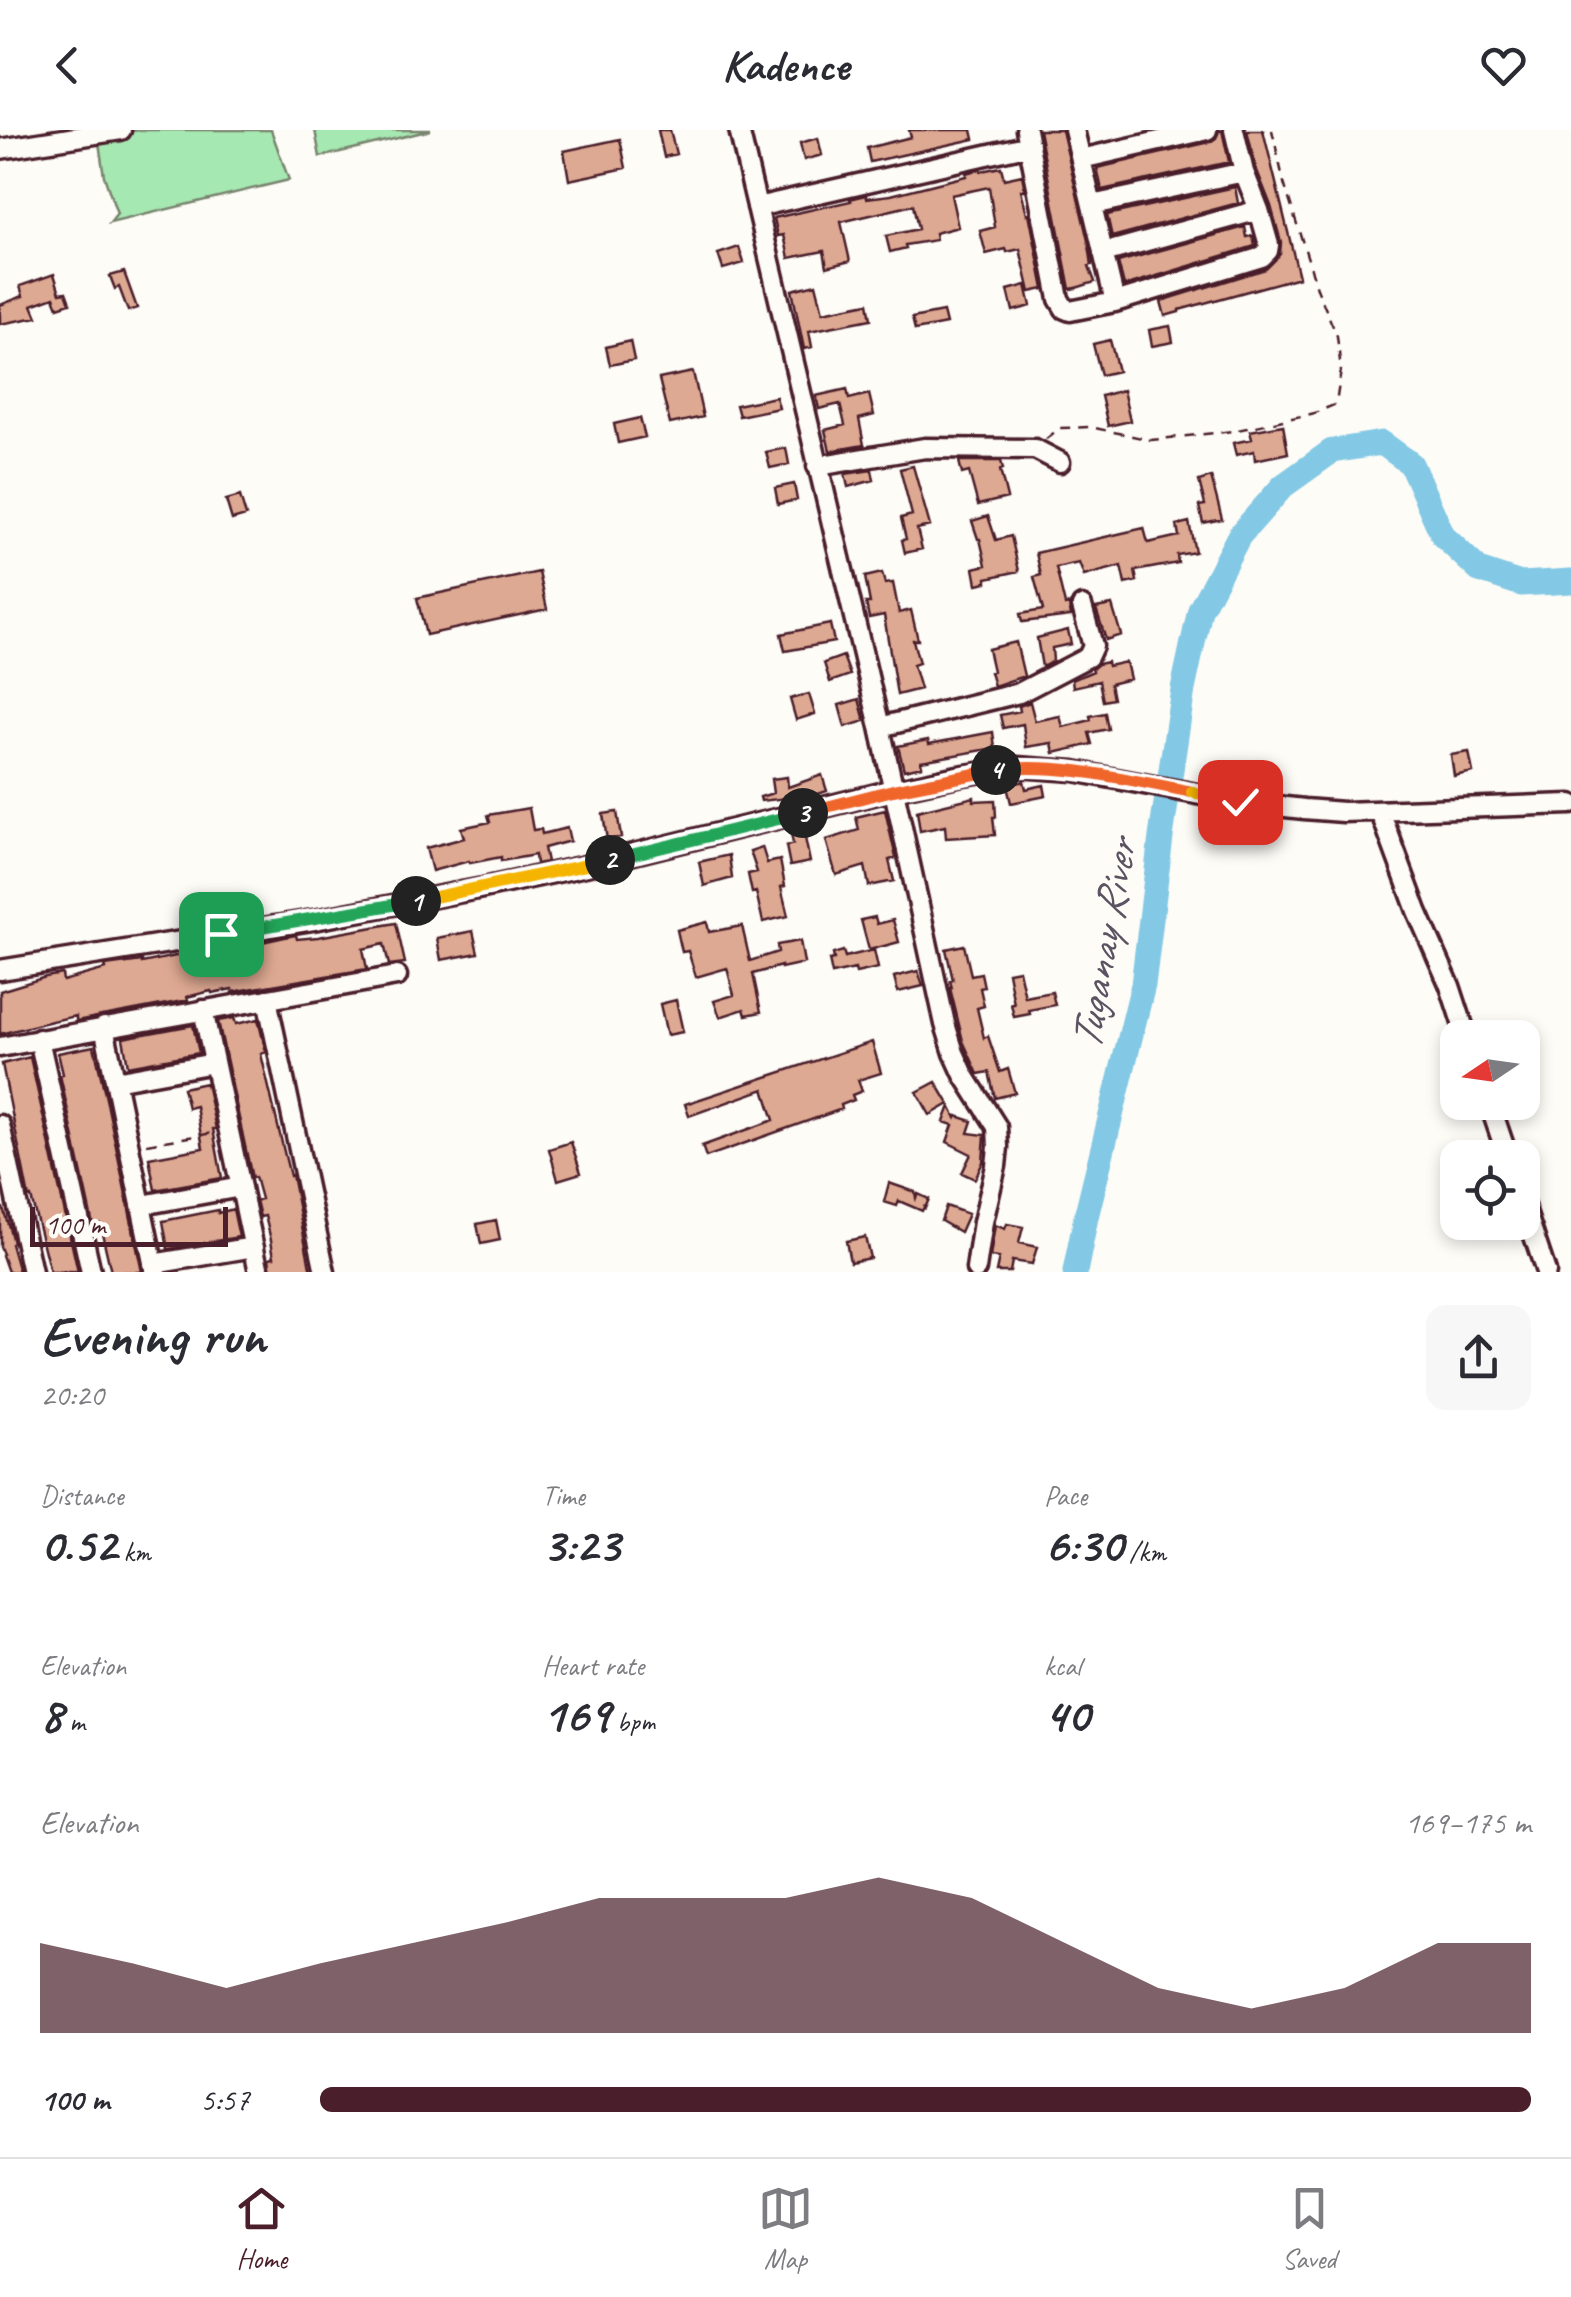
<!DOCTYPE html>
<meta charset="utf-8">
<style>
:root{--surface:#fff;--page:#f7f7f7;--text:#2b2b33;--muted:#7c7c81;--line:#e1e1e2;--accent:#4a1f2b}
body{margin:0;font-family:Caveat,sans-serif;background:var(--page);color:var(--text);height:100vh;display:flex;flex-direction:column;font-size:38px;white-space:nowrap}
*{box-sizing:border-box;margin:0}
p{font-size:32px;color:var(--muted)}
.icon{flex:none;width:55px;height:55px;fill:none;stroke:currentColor;stroke-width:2;stroke-linecap:round;stroke-linejoin:round}
.map{position:relative;height:1142px;overflow:hidden}
.panel{display:flex;flex-direction:column;background:var(--surface);flex:1}
.panel>*{flex:none}
.needle{width:65px;rotate:257deg}
.tools{position:absolute;left:1440px;top:890px;display:grid;gap:20px}
.tools a{display:grid;place-items:center;width:100px;height:100px;border-radius:20px;background:var(--surface);box-shadow:0 5px 15px #0003;font-size:50px}
.scale{position:absolute;left:30px;bottom:25px;width:198px;box-sizing:border-box;padding-left:10px;border:5px solid #4a1f2b;border-top:0;font-size:28px;line-height:35px;white-space:nowrap;color:#4a1f2b;-webkit-text-stroke:8px #fdfcf7;paint-order:stroke}
.pin{position:absolute;display:grid;place-items:center;width:85px;height:85px;color:#fff;margin:-42px;border-radius:20px;box-shadow:0 5px 15px #0006}
.km{position:absolute;width:50px;height:50px;margin:-25px;border-radius:50%;background:#222;color:#fff;font-size:28px;line-height:50px;text-align:center}
.round{display:grid;place-items:center;flex:none;width:105px;height:105px;border-radius:20px;background:var(--page)}
.summary{display:flex;align-items:center;justify-content:space-between;height:170px;padding:0 40px}
h1{font-size:55px;font-weight:600;line-height:75px}
.figures{display:grid;grid-template-columns:repeat(3,1fr);gap:15px;height:170px;padding:10px 40px}
.figures div{display:grid;align-content:center}
.figures b{font-size:50px;font-weight:600}
.figures small{font-size:28px;font-weight:400}
.figures p{font-size:28px}
.chart{height:280px;padding:20px 40px}
.chart p{display:flex;justify-content:space-between}
.chart svg{width:100%;height:180px;margin-top:10px;fill:var(--accent);opacity:.7}
ul{padding:0 40px;list-style:none;font-size:32px}
li{display:grid;grid-template-columns:160px 120px 1fr;align-items:center;height:75px}
li i{height:25px;border-radius:12px;background:var(--accent)}
header{display:flex;justify-content:space-between;align-items:center;height:130px;padding:0 40px;background:var(--surface);font-size:45px;font-weight:600}
.dock{display:flex;justify-content:space-around;align-items:center;height:140px;border-top:2px solid var(--line);background:var(--surface);font-size:28px;color:var(--muted)}
.dock a{display:grid;justify-items:center;gap:5px}
.dock .active{color:var(--accent)}
.map>svg:first-child{display:block}
.green{fill:#a6e8b2;stroke:#78846e;stroke-width:2.5}
.lines{fill:none;stroke-linecap:round;stroke-linejoin:round}
.river{stroke:#83c8e4;stroke-width:25}
.building{fill:#dea992;stroke:#4a1f2b;stroke-width:2.5}
.minor-casing{stroke:#4a1f2b;stroke-width:25}
.path{stroke:#4a1f2b;stroke-width:2.5;stroke-dasharray:10 8;stroke-linecap:butt}
.minor{stroke:#fdfcf7;stroke-width:18}
.split-1-casing{stroke:#fff;stroke-width:20}
.split-2-casing{stroke:#fff;stroke-width:20}
.split-3-casing{stroke:#fff;stroke-width:20}
.split-4-casing{stroke:#fff;stroke-width:20}
.split-5-casing{stroke:#fff;stroke-width:20}
.split-6-casing{stroke:#fff;stroke-width:20}
.split-1{stroke:#22a559;stroke-width:12}
.split-2{stroke:#f5b400;stroke-width:12}
.split-3{stroke:#22a559;stroke-width:12}
.split-4{stroke:#f0652b;stroke-width:12}
.split-5{stroke:#f0652b;stroke-width:12}
.split-6{stroke:#f5b400;stroke-width:12}
.labels{text-anchor:middle;stroke-width:8;stroke-linejoin:round;paint-order:stroke}
.water-label{font-size:45px;font-style:italic;fill:#5b5262;stroke:#fdfcf7}
</style>
<header><svg class="icon" aria-label="back" viewBox="0 0 24 24"><path d="M15 5l-7 7 7 7"/></svg>Kadence<svg class="icon" aria-label="heart" viewBox="0 0 24 24"><path d="M12 20l-8-8c-3-5 5-10 8-4 3-6 11-1 8 4z"/></svg></header>
<div class="map">
<svg width="1571" height="1142" viewBox="0 0 1571 1142">
<rect width="100%" height="100%" fill="#fdfcf7"/>
<filter id="ink" filterUnits="userSpaceOnUse"><feTurbulence type="fractalNoise" baseFrequency=".01" numOctaves="2"/><feDisplacementMap in="SourceGraphic" scale="20" xChannelSelector="R" yChannelSelector="G"/><feConvolveMatrix kernelMatrix="1 2 1 2 8 2 1 2 1" color-interpolation-filters="sRGB"/></filter>
<g filter="url(#ink)">
<path class="green" d="M140 0H271L289 50 110 93 117 84 104 46 98 6Z
M315 0H431L320 27Z"/>
<g class="lines">
<path class="river" d="M1075 1142 1086 1087 1143 855 1161 707 1183 559 1200 480 1239 406 1283 356 1332 321 1382 313 1411 334 1443 406 1479 440 1521 454 1571 451"/>
</g>
<path class="building" d="M658 0H670L676 24 664 27Z
M909 0H972L974 9 870 32 867 18 911 7Z
M1039 0H1062L1089 115 1092 135 1089 136 1095 152 1076 158 1070 159Z
M1222 0 1229 32 1102 60 1097 38 1210 12 1216 8 1219 1Z
M1247 0H1263L1299 147 1179 180V182L1165 186 1161 171 1266 139 1280 124 1281 112 1271 76 1256 38Z
M818 8 822 25 804 30 800 13Z
M620 9 626 38 569 50 564 21Z
M1001 37 1004 49 1022 45 1025 60H1021L1027 84 1029 83 1044 159 1030 162 1020 119 1007 122 1006 119 986 124 980 101 995 97 989 57 951 65 958 97 935 103 936 110 905 115 906 118 890 122 886 106 918 99 913 75 841 92 850 131 827 137 824 121 789 128 784 105 778 106 774 88 851 71 850 69 866 65 867 68 891 65 966 46V43L980 39 981 41Z
M1235 57 1238 73 1112 107 1107 85Z
M1245 97 1247 107 1253 106 1255 116 1124 156 1118 132Z
M739 117 744 133 723 139 718 124Z
M124 142 137 178 128 181 119 157 115 159 110 146Z
M54 144 60 163 66 162 70 173 58 177 54 167 32 175 37 187 0 194V175L23 166 20 156Z
M816 154 823 182 868 173 871 189 809 201 812 217 804 219 792 160Z
M1026 155 1031 176 1013 181 1008 160Z
M943 182 946 194 915 200 912 188Z
M1170 196 1173 212 1152 216 1149 200Z
M1110 210 1118 241 1101 245 1093 214Z
M630 211 634 230 610 235 606 217Z
M693 242 703 287 670 294 659 249Z
M847 259 849 269 869 264 874 285 859 289 864 315 830 321 825 300 845 295 840 274 819 279 816 266Z
M1123 260 1130 291 1108 296 1101 266Z
M776 267 779 278 739 286 736 275Z
M640 288 645 307 618 313 614 294Z
M1283 295 1288 323 1255 330 1254 321 1236 325 1233 313 1252 309 1250 301Z
M786 318 789 334 770 338 766 322Z
M959 331H1001L1003 339 1000 340 1007 368 978 375 969 342 962 344Z
M913 336 930 396 917 399 922 419 905 423 902 410 906 409 901 388 912 385 900 339Z
M872 340 874 350 848 357 845 344Z
M1211 347 1222 389 1203 393 1199 376 1205 375 1199 351Z
M794 354 797 370 778 374 775 358Z
M240 366 246 386 232 390 226 370Z
M988 386 996 410 1011 406 1019 441 987 448V452L977 454 974 438 986 435 980 409H978L972 391Z
M1189 392 1195 422 1177 425 1178 433 1135 441 1137 451 1125 454 1121 436 1084 446 1079 433 1056 438 1065 475 1069 474 1071 486 1022 492 1020 484 1043 480 1034 447 1041 445 1036 423 1144 398 1148 413 1179 406 1177 395Z
M539 442 547 479 426 505 417 468Z
M882 443 885 454 893 453 899 483 911 480 918 510H913L919 533 913 535 920 559 897 565 884 485 869 488 866 473H870L865 447Z
M1112 475 1121 505 1106 510 1096 478Z
M830 494 834 512 785 521 781 504Z
M1068 500 1071 514 1052 518 1053 531 1042 537 1037 508Z
M1016 512 1024 546 994 556 990 542 993 541 988 519Z
M843 526 850 545 830 552 824 533Z
M1107 532 1108 536 1126 532 1130 549 1110 554 1113 569 1103 571 1099 551 1073 557 1072 550 1093 541 1092 539 1098 534Z
M809 564 815 584 796 590 790 569Z
M859 569 865 591 845 597 839 575Z
M1030 572 1035 591 1060 586 1063 597 1091 590 1090 586 1105 583 1108 599 1089 603 1092 614 1054 623 1052 613 1026 617 1023 594 1003 598 1000 585 1020 581 1019 576Z
M993 602 995 618 921 631 922 636 904 640 898 616 928 610 929 614Z
M1469 622 1473 642 1454 646 1451 625Z
M822 645 827 661 797 671 796 667 761 671 760 667 773 663 771 649 787 647 788 657Z
M1024 651 1026 659 1044 655 1046 666 1011 673 1007 656Z
M974 667V671L995 670 996 687H993L995 705 946 708 945 696 920 701 917 681Z
M529 678 533 700 541 699 542 704 567 698 570 711 544 718 547 732 536 734 535 725 501 731V727L470 733 469 731 432 741 426 718 464 708 461 698 490 692 488 685Z
M885 680 896 728 889 730 894 751 869 756 865 736 836 745 826 710 859 700 856 687Z
M617 682 621 707 607 710 603 684Z
M808 694 810 707 805 708 810 732 790 736 786 716 793 714 790 698Z
M762 717 767 733 780 730 785 756 781 757 788 786 763 792 756 762 752 763 748 744 757 742 750 721Z
M729 725 732 748 704 756 699 732Z
M875 787 877 794 893 790 899 812 869 820 861 790Z
M707 792 709 802 742 796 750 831 778 822 777 815 800 811 804 833 781 838V836L753 844 761 882 746 885 744 879 720 887 714 871 734 865 727 838 696 847 688 821 682 822 677 800Z
M396 793 405 833 389 835 384 814 363 819 367 839 249 859 233 862 232 859 212 863 211 861 187 867 188 870 76 891V886L52 891 0 904V861L46 847 62 844 63 851 106 839 105 836 142 831V833L181 825 182 832 246 821 263 816 262 812 285 807 296 805 297 809 318 807Z
M473 801 478 823 441 830 437 808Z
M964 815 971 845 981 843 984 857 980 858 984 876 977 878 984 908 988 906 1000 942 1008 939 1015 963 995 968 989 942 978 944 963 911 950 858H952L950 851 953 850 946 819Z
M874 820 878 838 856 843 855 839 832 844 829 830 834 829 833 824 843 821 845 827Z
M1019 840 1025 867 1052 862 1055 875 1029 880 1030 884 1014 887 1011 874H1014L1008 842Z
M918 841 923 856 898 862 894 847Z
M676 870 683 902 667 905 660 874Z
M234 888 236 894 258 889 266 922 261 924 285 1026 290 1046 292 1045 311 1142H271L269 1128 274 1127 271 1110 265 1086 260 1087 256 1070 261 1069 255 1047 252 1048 218 891Z
M193 895 199 923 128 936 123 908Z
M872 912 881 943 858 950 862 961 852 965 854 970 841 975 842 979 706 1027 702 1016 774 990 764 959 689 986 685 974Z
M94 916 107 973 142 1142H111L100 1094 93 1095 60 945 63 944 58 923Z
M30 927 78 1142H50L31 1067 29 1068 2 934Z
M936 952 949 974 930 985 917 962Z
M206 953 216 999H213L222 1048 155 1060 149 1028 203 1018 196 976 188 978 183 958Z
M950 976 956 988 957 986 972 991 968 1003 985 1005 983 1032 975 1049 962 1043 971 1024 947 1012 953 995 944 992Z
M571 1012 581 1043 558 1050 549 1019Z
M889 1053 915 1062 916 1068 918 1064 929 1069 925 1078 924 1077 922 1081 899 1071 897 1076 884 1072Z
M946 1076 968 1084 960 1102 941 1091Z
M0 1078H3L10 1101 13 1113 11 1114 19 1142H8L2 1125 3 1124 0 1117Z
M233 1079 239 1107 168 1119 163 1091 218 1080V1083Z
M496 1090 500 1110 481 1114 477 1094Z
M1007 1094 1023 1097 1019 1113 1037 1117 1032 1134 1012 1131 1010 1142H996L999 1128 990 1127 995 1095 1005 1099Z
M865 1107 870 1128 850 1132 846 1111Z"/>
<g class="lines">
<g class="minor-casing">
<path id="minor" d="M739 0 880 597 945 894 954 923 964 945 997 997 998 1017 996 1036 983 1092 976 1139
M1026 0 1059 169 1065 179 1070 181 1115 172 1262 127 1268 121 1269 115 1259 80 1244 42 1234 0
M1074 0 1115 172
M0 19 121 0
M1081 29 1207 0
M1092 75 1244 42
M757 77 1030 15
M1103 123 1259 80
M817 336 925 318 1035 319 1060 332
M880 597 1019 563 1088 527 1093 516 1082 476
M1380 681 1417 781 1450 856 1467 908
M0 840 319 789 483 758 585 736 893 660 958 646 1017 637 1074 641 1240 672 1304 679 1343 682 1571 674
M267 869 325 1142
M203 880 259 1142
M104 897 155 1142
M39 909 91 1142
M0 917 397 846
M115 951 214 933
M1489 972 1508 1028
M0 995 32 1142
M1522 1070 1546 1142
M142 1075 241 1057
M153 1134 254 1117"/>
</g>
<path class="path" d="M1046 309 1060 298 1090 297 1151 310 1233 301 1315 283 1336 274 1341 240 1337 206 1318 161 1284 53 1272 0
M147 1014 213 1003"/>
<use href="#minor" class="minor"/>
</g>
</g>
<g class="lines" filter="url(#ink)">
<g class="split-1-casing">
<path id="split-1" d="M221 804 416 771"/>
</g>
<g class="split-2-casing">
<path id="split-2" d="M416 771 610 730"/>
</g>
<g class="split-3-casing">
<path id="split-3" d="M610 730 803 683"/>
</g>
<g class="split-4-casing">
<path id="split-4" d="M803 683 893 660 996 640"/>
</g>
<g class="split-5-casing">
<path id="split-5" d="M996 640C1062 632 1128 650 1192 662"/>
</g>
<g class="split-6-casing">
<path id="split-6" d="M1192 662 1240 672"/>
</g>
<use href="#split-1" class="split-1"/>
<use href="#split-2" class="split-2"/>
<use href="#split-3" class="split-3"/>
<use href="#split-4" class="split-4"/>
<use href="#split-5" class="split-5"/>
<use href="#split-6" class="split-6"/>
</g>
<g class="labels">
<g class="water-label">
<text transform="translate(1102 815) rotate(-80)" y="16">Tuganay River</text>
</g>
</g>
</svg>
<div class="tools">
<a><svg class="needle" viewBox="-14 -14 28 28"><path d="M0-13l5 13h-10z" fill="#e53935"/><path d="M0 13l5-13h-10z" fill="#7c7c81"/></svg></a>
<a><svg class="icon" aria-label="locate" viewBox="0 0 24 24"><circle cx="12" cy="12" r="6"/><path d="M12 2v4M12 18v4M2 12h4M18 12h4"/></svg></a>
</div>
<div class="scale">100 m</div>
<div class="pin" style="left:221px;top:804px;background:#1e9e55"><svg class="icon" aria-label="arrive" viewBox="0 0 24 24"><path d="M6 21V4h12l-3 4 3 4H6"/></svg></div>
<div class="pin" style="left:1240px;top:672px;background:#d93025"><svg class="icon" aria-label="check" viewBox="0 0 24 24"><path d="M5 12l5 5 9-10"/></svg></div>
<b class="km" style="left:416px;top:771px">1</b>
<b class="km" style="left:610px;top:730px">2</b>
<b class="km" style="left:803px;top:683px">3</b>
<b class="km" style="left:996px;top:640px">4</b>
</div>
<section class="panel">
<div class="summary"><div><h1>Evening run</h1><p>20:20</p></div><a class="round"><svg class="icon" aria-label="share" viewBox="0 0 24 24"><path d="M12 15V3M7 8l5-5 5 5M5 13v7h14v-7"/></svg></a></div>
<div class="figures">
<div><p>Distance</p><b>0.52<small> km</small></b></div>
<div><p>Time</p><b>3:23</b></div>
<div><p>Pace</p><b>6:30<small> /km</small></b></div>
</div>
<div class="figures">
<div><p>Elevation</p><b>8<small> m</small></b></div>
<div><p>Heart rate</p><b>169<small> bpm</small></b></div>
<div><p>kcal</p><b>40</b></div>
</div>
<div class="chart"><p><span>Elevation</span>169–175 m</p>
<svg viewBox="0 0 160 44" preserveAspectRatio="none"><path d="M0 44V22L10 27L20 33L30 27L40 22L50 17L60 11L70 11L80 11L90 6L100 11L110 22L120 33L130 38L140 33L150 22L160 22V44z"/></svg>
</div>
<ul>
<li><b>100 m</b>5:57<i style="width:100%"></i></li>
</ul>
</section>
<nav class="dock">
<a class="active"><svg class="icon" aria-label="home" viewBox="0 0 24 24"><path d="M3 11l9-7 9 7M6 9v11h12V9"/></svg>Home</a>
<a><svg class="icon" aria-label="map" viewBox="0 0 24 24"><path d="M3 6l6-2 6 2 6-2v14l-6 2-6-2-6 2zM9 4v14M15 6v14"/></svg>Map</a>
<a><svg class="icon" aria-label="saved" viewBox="0 0 24 24"><path d="M7 4h10v16l-5-4-5 4z"/></svg>Saved</a>
</nav>
